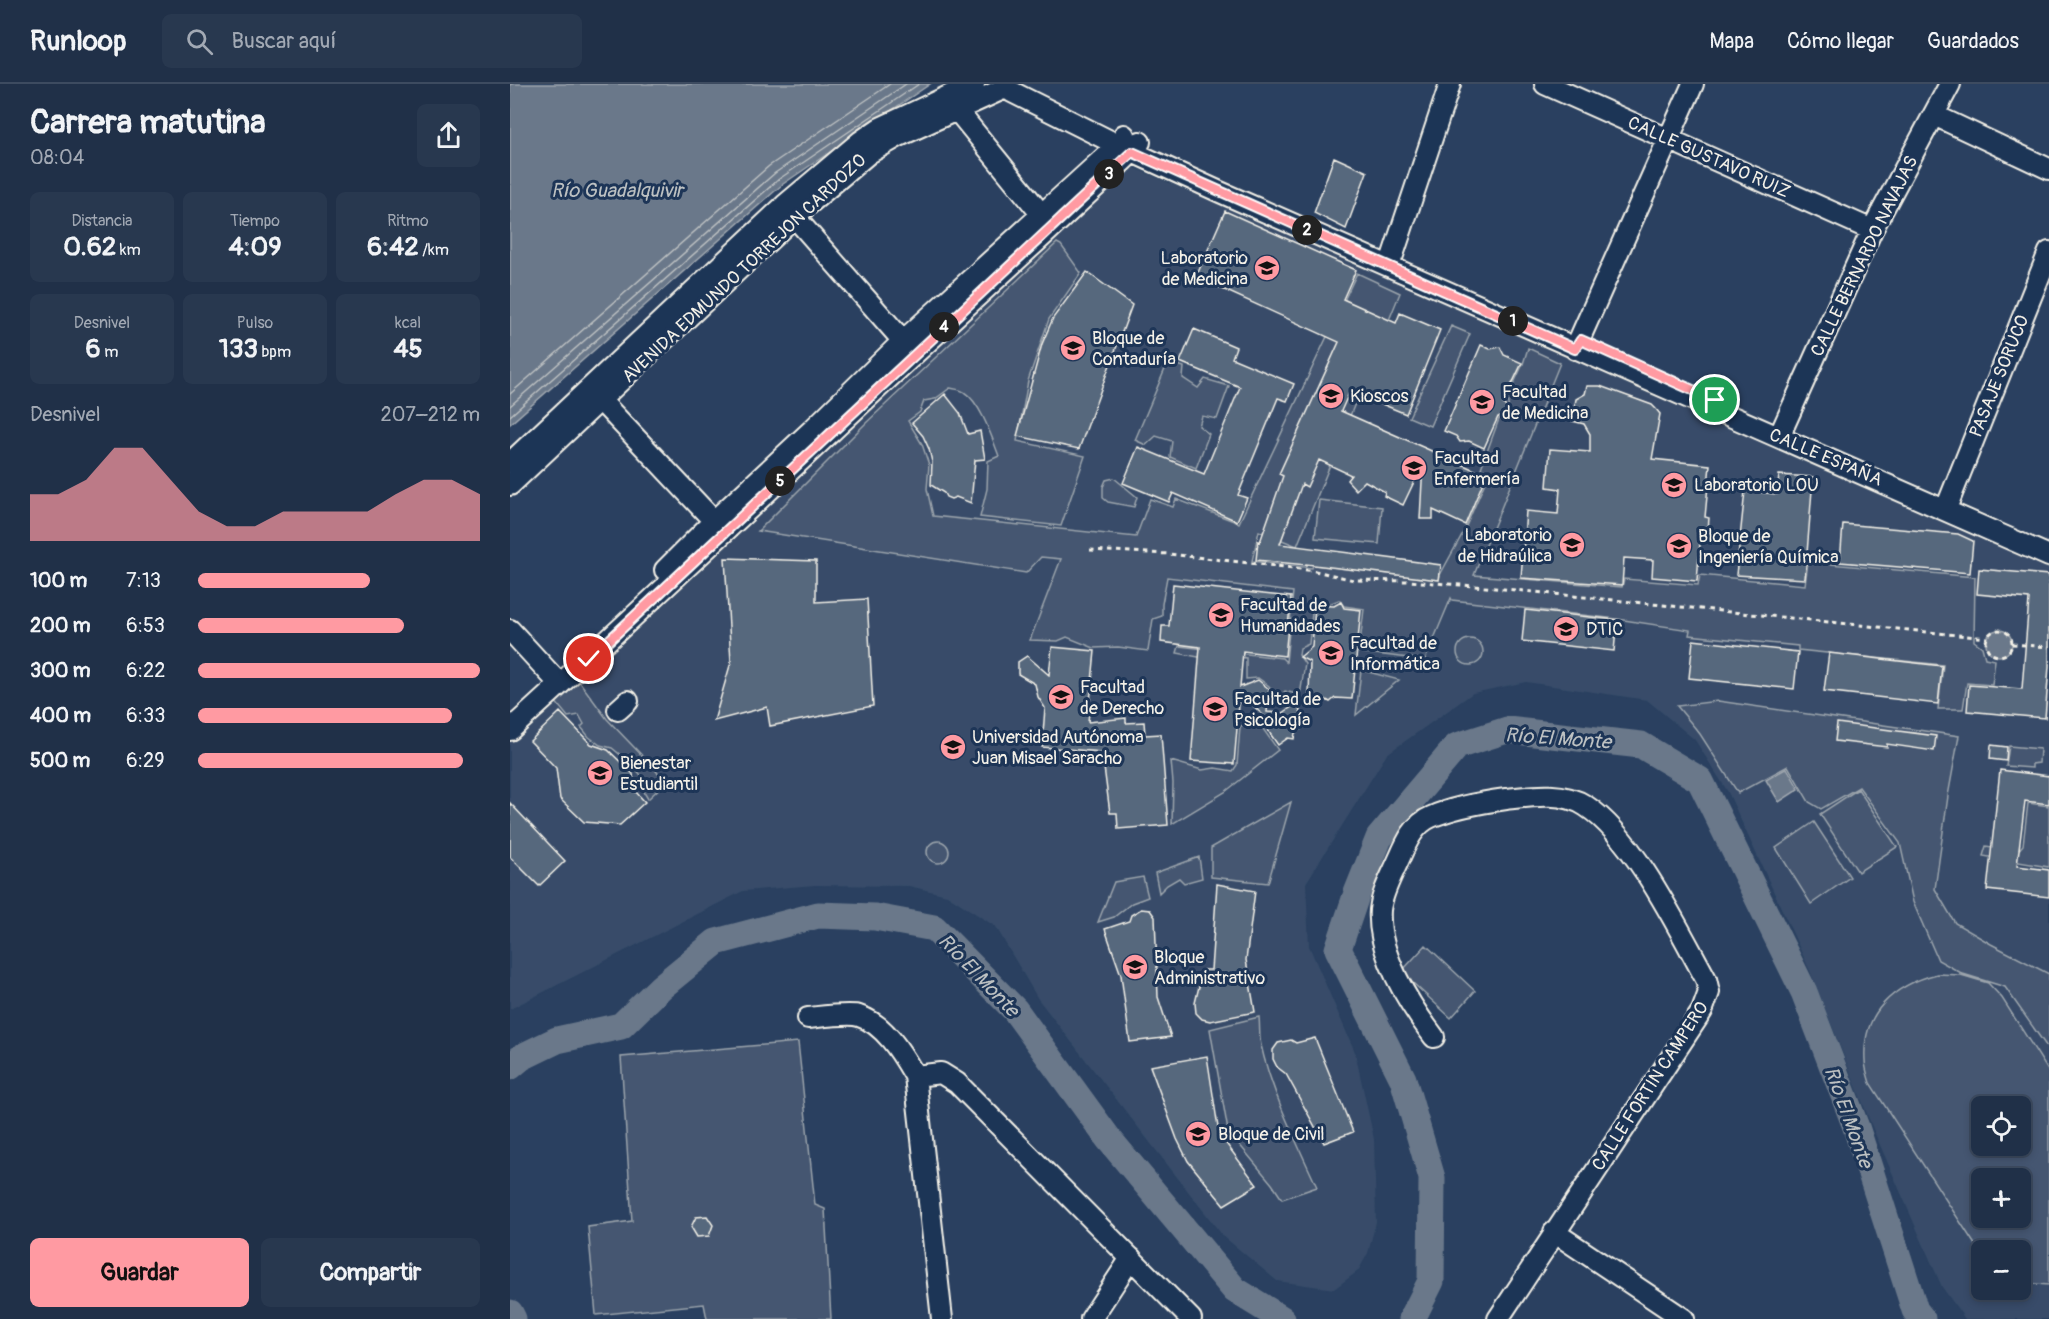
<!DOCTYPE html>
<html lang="es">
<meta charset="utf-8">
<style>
:root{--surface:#203048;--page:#28384f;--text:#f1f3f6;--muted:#a2a9b4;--line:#3d4b60;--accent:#ff9aa2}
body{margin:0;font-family:Pangolin,sans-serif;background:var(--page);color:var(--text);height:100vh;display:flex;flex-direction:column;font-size:22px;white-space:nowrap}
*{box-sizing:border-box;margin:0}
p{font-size:20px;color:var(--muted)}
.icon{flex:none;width:33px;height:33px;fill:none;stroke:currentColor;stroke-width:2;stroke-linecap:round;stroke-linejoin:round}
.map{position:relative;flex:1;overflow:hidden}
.details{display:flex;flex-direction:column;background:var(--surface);width:510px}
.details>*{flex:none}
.buttons{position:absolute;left:1461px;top:1012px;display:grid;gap:12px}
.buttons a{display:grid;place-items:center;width:60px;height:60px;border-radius:9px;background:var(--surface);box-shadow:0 3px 9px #0003,0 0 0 2px var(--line);font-size:30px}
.pin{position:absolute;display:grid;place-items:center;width:51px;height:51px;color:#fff;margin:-26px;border:3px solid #fff;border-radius:50%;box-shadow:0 2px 6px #0007}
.km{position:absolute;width:30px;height:30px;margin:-15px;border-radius:50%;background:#222;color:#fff;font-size:16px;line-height:30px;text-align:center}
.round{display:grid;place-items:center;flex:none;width:63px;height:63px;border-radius:9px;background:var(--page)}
.summary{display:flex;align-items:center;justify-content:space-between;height:102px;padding:0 30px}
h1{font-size:33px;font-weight:700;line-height:45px}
.figures{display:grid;grid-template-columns:repeat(3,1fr);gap:9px;height:102px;padding:6px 30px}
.figures div{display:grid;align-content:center;border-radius:9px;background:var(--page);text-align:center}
.figures b{font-size:26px;font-weight:700}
.figures small{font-size:16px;font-weight:400}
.figures p{font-size:16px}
.chart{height:168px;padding:12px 30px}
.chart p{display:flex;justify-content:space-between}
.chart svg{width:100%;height:108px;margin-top:6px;fill:var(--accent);opacity:.7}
.cta{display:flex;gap:12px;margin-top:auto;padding:12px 30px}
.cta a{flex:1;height:69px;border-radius:9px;background:var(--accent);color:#111;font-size:24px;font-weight:700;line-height:69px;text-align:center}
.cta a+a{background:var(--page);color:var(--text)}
ul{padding:0 30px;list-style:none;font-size:20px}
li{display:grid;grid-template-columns:96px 72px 1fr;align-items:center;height:45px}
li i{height:15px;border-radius:8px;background:var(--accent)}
header{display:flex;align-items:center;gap:36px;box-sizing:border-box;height:84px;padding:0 30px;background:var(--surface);border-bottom:2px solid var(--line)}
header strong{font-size:28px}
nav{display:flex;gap:33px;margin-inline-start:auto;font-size:21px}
.search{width:420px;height:54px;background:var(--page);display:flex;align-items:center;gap:15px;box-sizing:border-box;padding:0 21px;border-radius:9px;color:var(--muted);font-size:22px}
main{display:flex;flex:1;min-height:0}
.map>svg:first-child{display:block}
.built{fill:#374c69;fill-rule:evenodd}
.green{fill:#445771;stroke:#9ca4ac;stroke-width:1.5;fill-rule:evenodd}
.water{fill:#6a788a;stroke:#a1a8b0;stroke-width:1.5}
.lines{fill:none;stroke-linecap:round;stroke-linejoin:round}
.shore{stroke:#bdc1c2;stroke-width:1.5}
.river{stroke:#6a788a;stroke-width:27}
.building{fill:#56677d;stroke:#f4f1e8;stroke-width:1.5}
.minor-casing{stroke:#f4f1e8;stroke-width:24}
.path{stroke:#f4f1e8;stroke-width:3;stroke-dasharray:4.5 4.5;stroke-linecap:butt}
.minor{stroke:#1d3557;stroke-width:20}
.route-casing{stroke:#fff;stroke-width:12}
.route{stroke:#ff9aa2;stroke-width:8}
.labels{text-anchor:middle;stroke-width:6;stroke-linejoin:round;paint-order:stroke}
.street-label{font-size:18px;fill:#f4f1e8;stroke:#1d3557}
.poi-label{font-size:18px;fill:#f4f1e8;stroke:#1d3557;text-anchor:start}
.water-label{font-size:20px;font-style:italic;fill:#bdc1c2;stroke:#1d3557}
</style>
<header>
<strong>Runloop</strong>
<div class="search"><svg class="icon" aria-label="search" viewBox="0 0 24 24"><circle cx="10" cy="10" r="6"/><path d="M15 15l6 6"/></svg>Buscar aquí</div>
<nav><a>Mapa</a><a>Cómo llegar</a><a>Guardados</a></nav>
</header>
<main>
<section class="details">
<div class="summary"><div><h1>Carrera matutina</h1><p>08:04</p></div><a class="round"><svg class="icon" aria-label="share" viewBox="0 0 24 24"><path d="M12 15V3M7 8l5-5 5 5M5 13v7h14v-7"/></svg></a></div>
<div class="figures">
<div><p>Distancia</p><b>0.62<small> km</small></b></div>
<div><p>Tiempo</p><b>4:09</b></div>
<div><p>Ritmo</p><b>6:42<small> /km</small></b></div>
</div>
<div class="figures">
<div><p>Desnivel</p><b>6<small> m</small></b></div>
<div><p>Pulso</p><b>133<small> bpm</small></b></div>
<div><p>kcal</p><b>45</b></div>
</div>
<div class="chart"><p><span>Desnivel</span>207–212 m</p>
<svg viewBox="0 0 160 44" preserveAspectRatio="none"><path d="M0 44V25L10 25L20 19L30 6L40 6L50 19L60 32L70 38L80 38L90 32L100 32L110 32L120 32L130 25L140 19L150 19L160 25V44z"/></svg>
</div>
<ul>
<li><b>100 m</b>7:13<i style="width:61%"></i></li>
<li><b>200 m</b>6:53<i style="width:73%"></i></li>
<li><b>300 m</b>6:22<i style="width:100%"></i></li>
<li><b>400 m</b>6:33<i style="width:90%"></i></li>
<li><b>500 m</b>6:29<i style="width:94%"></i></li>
</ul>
<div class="cta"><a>Guardar</a><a>Compartir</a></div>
</section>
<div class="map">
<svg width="1539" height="1235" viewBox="0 0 1539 1235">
<rect width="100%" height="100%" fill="#2a4060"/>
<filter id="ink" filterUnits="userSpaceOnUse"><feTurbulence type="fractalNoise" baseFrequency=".0167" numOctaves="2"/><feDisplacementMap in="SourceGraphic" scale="12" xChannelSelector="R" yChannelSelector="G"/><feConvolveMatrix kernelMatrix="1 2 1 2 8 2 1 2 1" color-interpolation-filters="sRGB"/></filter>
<g filter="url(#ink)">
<path class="built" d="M625 84 1539 483V1235H1455L1432 1203 1363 1045 1300 887 1218 708 1185 656 1137 616 1016 598 963 609 877 670 796 799 799 862 845 968 864 1055 866 1138 858 1169 848 1187 824 1205 767 1197 713 1152 528 915 486 843 437 811 399 802 305 801 233 807 0 925V651L80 577 218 458 346 333 599 92ZM1472 1023H1510V1062H1472ZM1472 1095H1510V1134H1472ZM1472 1167H1510V1206H1472Z"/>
<path class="green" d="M547 159 551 161 571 189 539 235 518 297 507 357 575 372 551 442 470 433 477 405 478 377 489 372C482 354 471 319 454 308 450 305 444 305 440 304L425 315 414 317 410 328 398 337 412 360 419 381 417 405 423 432 626 453 640 415 663 423 666 415 729 439 847 189 890 209 787 462 749 447 742 477 802 484 803 481 929 496 930 491 954 447 979 389 971 384 989 335 1000 333 997 314 1013 280 1018 264 1050 279 964 491 1112 503 1114 495 1188 501 1190 491 1295 501 1298 478 1465 493 1464 557 1472 563 1475 574 1485 576 1482 601 1457 599 1453 625H1428L1433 581 1288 566V562L1179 551 1180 546 1107 535 942 516 941 514 915 576 849 568 854 525 834 522 829 516 819 520 803 519 799 560 790 564 789 571 795 580 790 611 775 607 767 616 759 602 748 594 736 595V574L719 572 699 575 667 569 669 562 772 574 776 578 783 508 657 493 652 520V532L643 535 638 567 608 563 584 564 557 553 548 557 520 556 551 475 531 473 516 489 248 447 356 339Z
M941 242 960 250 920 342 899 333Z
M658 278 674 283 673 294 688 304 695 295 719 302 707 335 692 332 689 342 699 350 686 384 660 373 662 357 646 352 636 361 625 356Z
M604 394 627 413 624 423 598 418 593 414V403L596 396Z
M809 416 872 423 869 460 805 454Z
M947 568a13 13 0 1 1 26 0a13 13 0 1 1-26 0Z
M851 586 889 596 846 631Z
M69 597 97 635 144 684 155 699 138 715 135 710 131 691 119 678 102 664 90 661 79 653 71 643 74 640 69 631 58 633 44 616Z
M1208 617 1449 652 1438 712 1425 805 1445 839 1481 860 1539 890V966L1495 903 1453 890 1428 876 1403 818 1390 759 1349 703 1311 725 1299 718 1278 682 1228 709 1190 650 1167 622Z
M739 637 751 642 768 666 715 708 662 740 663 699 661 677 692 686 705 684 723 687 727 681 730 643Z
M1499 662 1530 665 1529 679 1522 680V684L1496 682Z
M1348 705 1387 763 1348 788 1310 730Z
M781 718 758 799 701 793V764Z
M1518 719 1539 722V783L1473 772 1476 762 1508 767 1513 761Z
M1304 738 1340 793 1301 820 1266 764Z
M417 768a11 11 0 1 1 22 0a11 11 0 1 1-22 0Z
M689 773 692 794 674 799 669 794 657 801 649 809 645 789Z
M633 793 638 813 622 819 604 833 588 838 604 798Z
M916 861 965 907 941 934 891 888Z
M1427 890 1451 891 1478 899 1492 914 1539 988V1201L1511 1199 1510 1167H1472L1471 1170 1360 999C1358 992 1355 984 1355 976 1352 928 1384 901 1427 890ZM1472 1023H1510V1062H1472ZM1472 1095H1510V1134H1472Z
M749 933C750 942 749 952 751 961 761 1007 787 1059 807 1103L772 1115 762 1100 718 1047 700 945Z
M288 958 305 1121 315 1125 321 1235H197L194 1220 86 1231 78 1143 122 1137 111 973Z"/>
<path class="water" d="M0 0H420L273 100 0 340Z
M1476 559a13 13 0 1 1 26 0a13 13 0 1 1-26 0Z
M1277 684 1289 705 1269 718 1256 696Z"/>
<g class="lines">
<path class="shore" d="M0 310 259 82 380 0
M0 322 265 89 396 0
M0 332 269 95 409 0"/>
<path class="river" d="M0 983 12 973 47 956 111 942 151 903 206 858 308 831 365 833 424 844 505 926 598 1054 725 1206 772 1235
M0 1229 3 1235
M902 1235 921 1197 922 1094 893 995 828 865 847 809 869 754 947 662 997 646 1131 661 1190 696 1294 908 1346 1043 1405 1226 1412 1235"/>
</g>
<path class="building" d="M824 73 857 88 836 145 804 129Z
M715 127 846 186 833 215 886 239 890 229 930 246 896 330 840 307 831 327 976 391 955 441 923 426V435H910L913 379 893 421 874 412 875 408 855 397 846 406 837 396 841 391 809 376 797 403 792 400 770 460 931 481 929 496 796 480V481L746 476 748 457 750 458 773 392 769 390 829 258 686 193Z
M577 188 622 221 569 365 507 352 532 260 543 234Z
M684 245 726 263 722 274 784 300 777 317 768 314 728 411 737 414 727 437 663 409 659 418 613 399 628 363 694 390 730 303 670 278Z
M971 261 980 265 990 263 994 271 1012 279 993 319 1002 332 988 333 974 364 959 357 950 358 946 352 934 347Z
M1077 302H1090L1142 321 1146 325 1150 330 1142 375 1200 381 1195 433 1199 434 1198 446H1191L1187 497 1142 493 1143 476 1114 474 1112 501 1011 494 1016 427 1048 430 1050 405 1037 403 1040 365 1080 368V350L1074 340 1062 337 1066 315 1075 310Z
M435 310 450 329 458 350 470 347 475 375 465 376 461 419 446 413 441 415 436 413 434 409 421 401 422 378 419 365 413 352 402 339Z
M1269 391 1303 393 1295 495 1226 491 1235 407 1267 410Z
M1333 440 1448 450 1463 457 1460 489 1330 478Z
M215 474 306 477V518L357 515 363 622 260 642 257 623 204 637 221 578Z
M1469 485 1539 491V582L1535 634 1457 627 1459 601 1512 605 1519 515 1467 510Z
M663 500 781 513 775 572 733 567 730 603 748 596 759 605 757 628 773 629 786 620 798 640 785 649 784 655 778 654 768 661 754 641 759 637 730 609 724 680 681 677 690 563 651 558 652 542H659Z
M831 518 834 524 851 526 842 615 825 614 820 618 811 613 799 612 800 578 790 573 802 563 805 521 824 522Z
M1015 526 1107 536 1104 567 1012 557Z
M1183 556 1288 568 1284 605 1179 594Z
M542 563 585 567 578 638 616 634V639L634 638 635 651 651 650 658 741 608 745 607 729H600L592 668 532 663 535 624 528 613 525 600 508 590V578L517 572 539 591Z
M1319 569 1432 582 1428 620 1314 607Z
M50 628 81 660 98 666 123 690 125 707 135 718 110 741 74 738 50 715 46 684 20 657Z
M1327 639 1426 652 1424 667 1377 660V663L1325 657Z
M1481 661 1497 663 1496 677 1480 675Z
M1490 686 1539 692V720L1515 717 1507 782 1539 786V813L1477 806Z
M0 719 55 777 29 802 0 773Z
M707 800 745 807 736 876 745 928 700 937 692 935 686 929 685 919 693 886H701Z
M631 825 640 826 645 833 648 913 661 953 620 958 611 891 595 845 619 837 621 831Z
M805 954 843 1048 814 1059 776 990 767 983 763 975V966L768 959 781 956 786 959Z
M697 972 709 1050 747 1101 714 1121 678 1077 667 1055 640 982Z
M197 1132 203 1141 199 1152 187 1153 181 1143 186 1133Z"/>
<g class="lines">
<g class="minor-casing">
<path id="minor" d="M1035 0 1362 146
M502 8 618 66 710 108 1539 472
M446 25 532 131
M1424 31 1539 85
M276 123 393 257
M883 171 940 0
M1065 265 1183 0
M90 316 204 437
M1272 346 1362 146 1440 0
M0 379 275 121 351 57 370 44 464 0
M0 401 285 132 359 69 387 53 493 5
M1439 417 1539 168
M155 486 204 437 303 345 393 257 608 61 614 51
M0 546 45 595
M108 626 118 617
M0 646C119 538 236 428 353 318 442 234 534 153 622 68L630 58
M298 934C309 933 340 929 349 932 375 940 392 970 405 992L431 989 447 999 681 1235
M924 953C899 920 867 869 870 826 872 808 882 791 889 775 896 759 904 740 921 733 942 724 974 718 996 715 1022 712 1053 707 1076 722 1124 753 1168 844 1196 895L1199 908 1192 927 988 1235
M405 992 432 1235
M1044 1148 1174 1235
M581 1235 621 1174"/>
</g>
<path class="path" d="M580 466 659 470 775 483 805 487 844 496 898 497 965 502 1477 554
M1476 559a13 13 0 1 1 26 0a13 13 0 1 1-26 0Z
M1502 560 1539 563"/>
<use href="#minor" class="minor"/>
</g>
</g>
<g class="lines" filter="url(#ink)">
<g class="route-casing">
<path id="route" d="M79 575 622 68 1065 265 1071 256 1205 316"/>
</g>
<use href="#route" class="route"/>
</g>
<defs>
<g id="university-disc" transform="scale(1.35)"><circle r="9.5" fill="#ff9aa2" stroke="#1d3557"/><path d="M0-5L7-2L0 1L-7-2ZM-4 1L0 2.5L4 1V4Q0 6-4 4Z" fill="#111"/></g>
</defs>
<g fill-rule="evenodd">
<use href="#university-disc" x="757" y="184"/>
<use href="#university-disc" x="563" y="264"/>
<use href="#university-disc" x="821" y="312"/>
<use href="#university-disc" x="972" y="318"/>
<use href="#university-disc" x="904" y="384"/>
<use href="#university-disc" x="1164" y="401"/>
<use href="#university-disc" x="1062" y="461"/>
<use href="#university-disc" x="1169" y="462"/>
<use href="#university-disc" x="711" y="531"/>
<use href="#university-disc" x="1056" y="545"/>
<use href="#university-disc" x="821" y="569"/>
<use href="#university-disc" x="551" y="613"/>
<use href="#university-disc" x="705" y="625"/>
<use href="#university-disc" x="443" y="663"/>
<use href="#university-disc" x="90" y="689"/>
<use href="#university-disc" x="625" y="883"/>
<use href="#university-disc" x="688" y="1050"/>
</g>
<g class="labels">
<g class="street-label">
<text transform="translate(1199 73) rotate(24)" y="6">CALLE GUSTAVO RUIZ</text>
<text transform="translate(1354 172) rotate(-64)" y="6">CALLE BERNARDO NAVAJAS</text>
<text transform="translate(234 184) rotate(-43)" y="6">AVENIDA EDMUNDO TORREJON CARDOZO</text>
<text transform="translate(1489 292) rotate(-68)" y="6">PASAJE SORUCO</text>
<text transform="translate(1316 373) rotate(23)" y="6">CALLE ESPAÑA</text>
<text transform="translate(1140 1002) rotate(-57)" y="6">CALLE FORTIN CAMPERO</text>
</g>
<g class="poi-label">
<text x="738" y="180" text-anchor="end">Laboratorio<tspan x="738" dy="21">de Medicina</tspan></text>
<text x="582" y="260">Bloque de<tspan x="582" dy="21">Contaduría</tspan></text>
<text x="992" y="314">Facultad<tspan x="992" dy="21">de Medicina</tspan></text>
<text x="840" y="318">Kioscos</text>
<text x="924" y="380">Facultad<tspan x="924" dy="21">Enfermería</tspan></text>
<text x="1184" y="407">Laboratorio LOU</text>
<text x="1042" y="457" text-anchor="end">Laboratorio<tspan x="1042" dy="21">de Hidraúlica</tspan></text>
<text x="1188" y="458">Bloque de<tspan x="1188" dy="21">Ingeniería Química</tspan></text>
<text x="730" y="527">Facultad de<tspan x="730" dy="21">Humanidades</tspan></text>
<text x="1076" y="551">DTIC</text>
<text x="840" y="565">Facultad de<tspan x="840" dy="21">Informática</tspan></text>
<text x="570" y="609">Facultad<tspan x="570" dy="21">de Derecho</tspan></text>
<text x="724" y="621">Facultad de<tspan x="724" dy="21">Psicología</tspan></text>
<text x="462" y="659">Universidad Autónoma<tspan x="462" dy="21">Juan Misael Saracho</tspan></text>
<text x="110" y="685">Bienestar<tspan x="110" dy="21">Estudiantil</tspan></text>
<text x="644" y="879">Bloque<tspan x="644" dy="21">Administrativo</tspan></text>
<text x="708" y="1056">Bloque de Civil</text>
</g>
<g class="water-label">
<text x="107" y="113">Río Guadalquivir</text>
<text transform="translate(1048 654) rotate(4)" y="7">Río El Monte</text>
<text transform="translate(469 891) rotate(46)" y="7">Río El Monte</text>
<text transform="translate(1339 1033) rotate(70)" y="7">Río El Monte</text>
</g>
</g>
</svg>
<div class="buttons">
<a><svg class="icon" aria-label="locate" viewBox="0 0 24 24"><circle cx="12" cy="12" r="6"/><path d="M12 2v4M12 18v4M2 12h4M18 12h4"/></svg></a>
<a>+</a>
<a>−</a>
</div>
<div class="pin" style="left:1205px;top:316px;background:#1e9e55"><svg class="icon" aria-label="arrive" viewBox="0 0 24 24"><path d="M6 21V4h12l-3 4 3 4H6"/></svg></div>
<div class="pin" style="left:79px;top:575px;background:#d93025"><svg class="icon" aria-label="check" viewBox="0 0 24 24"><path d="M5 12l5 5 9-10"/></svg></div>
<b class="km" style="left:1003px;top:237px">1</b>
<b class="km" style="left:797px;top:146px">2</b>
<b class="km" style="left:599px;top:90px">3</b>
<b class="km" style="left:434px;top:243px">4</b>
<b class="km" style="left:270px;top:397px">5</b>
</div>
</main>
